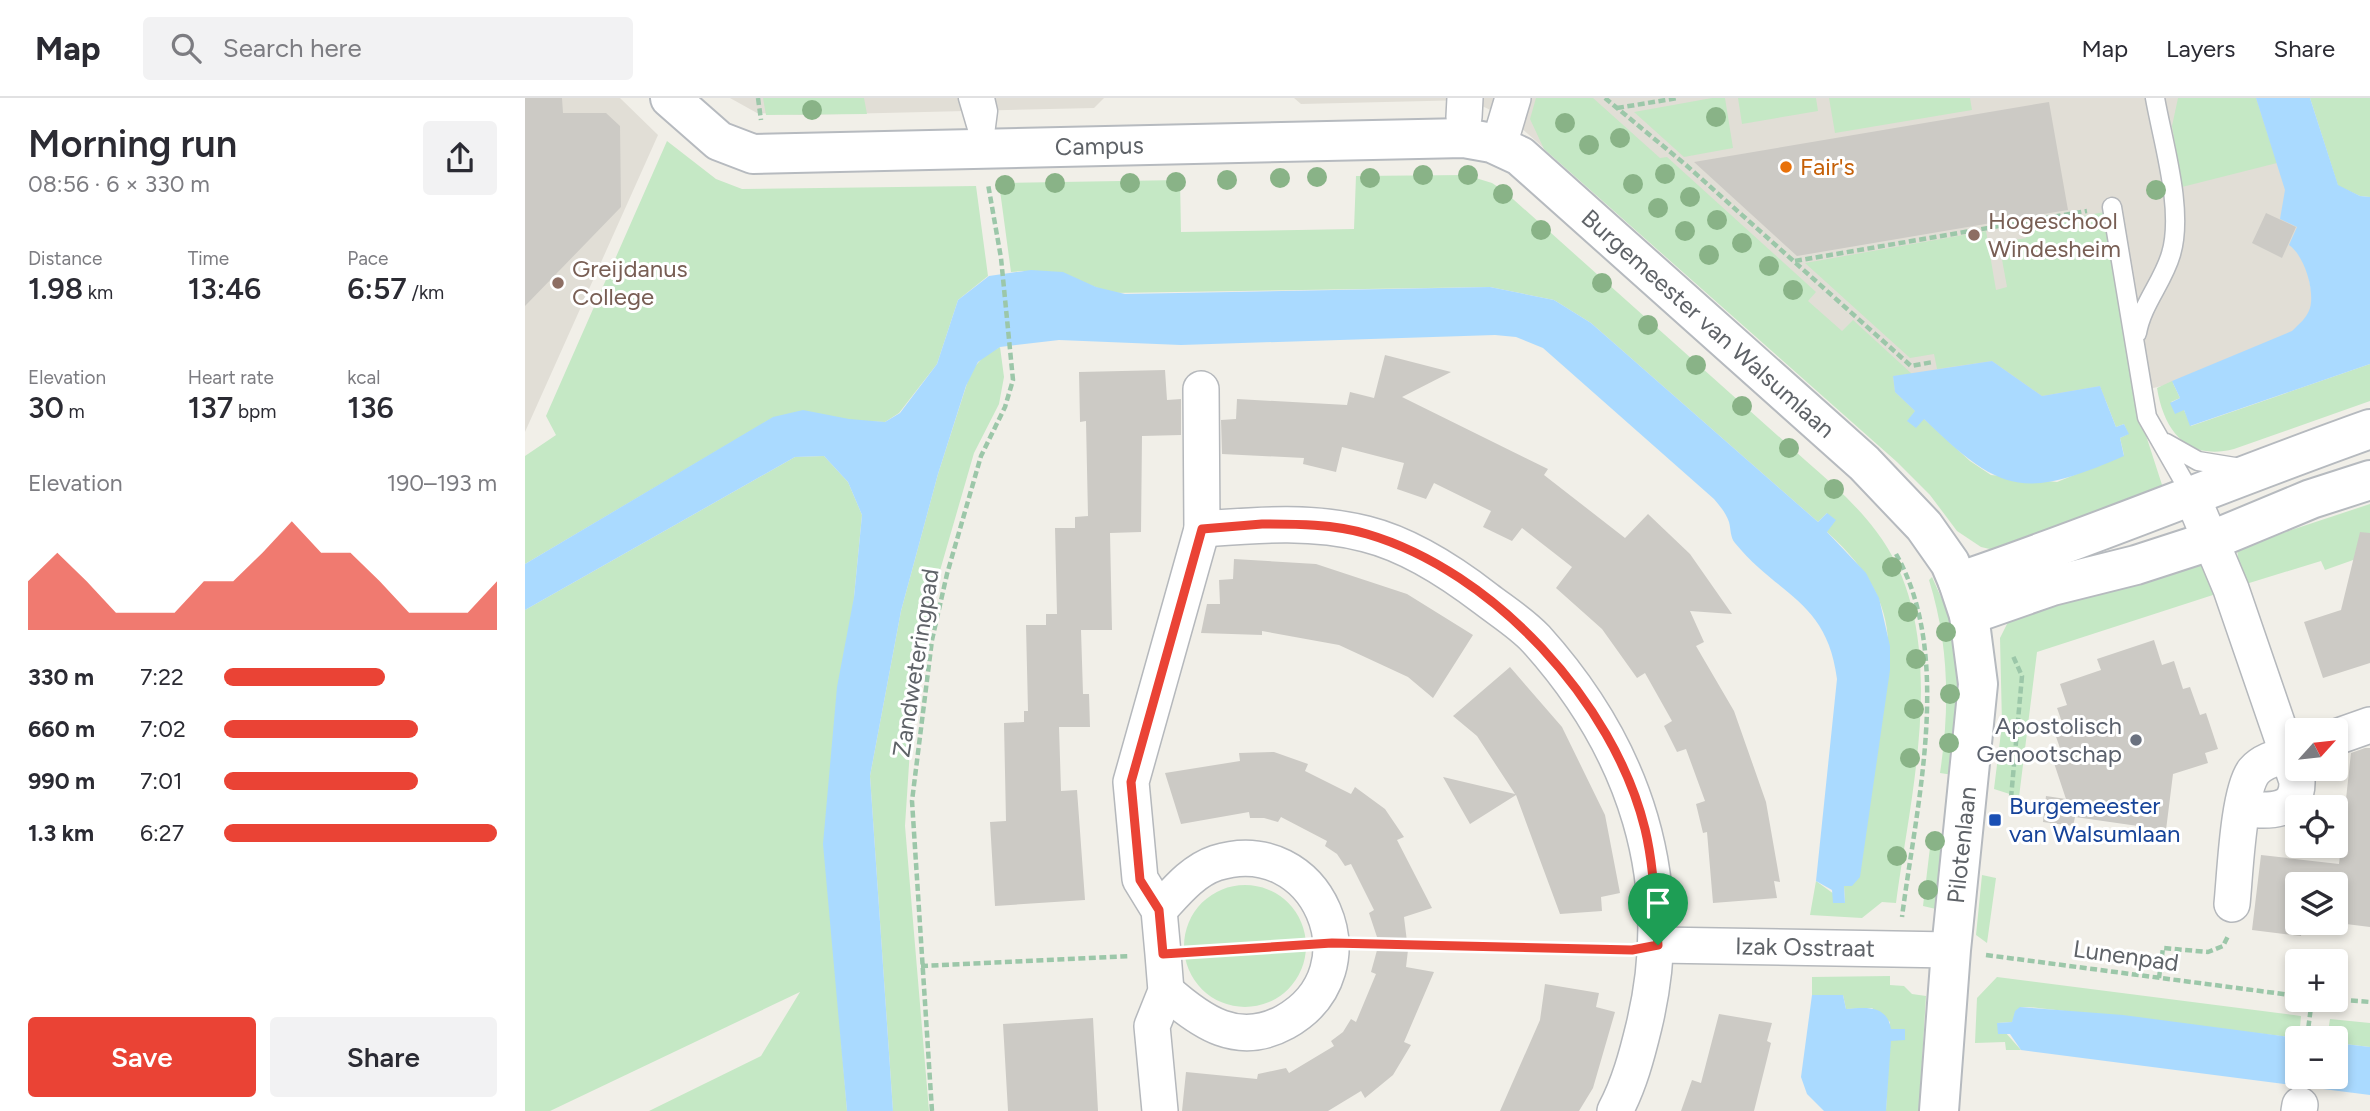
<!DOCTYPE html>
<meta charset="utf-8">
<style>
:root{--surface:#fff;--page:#f2f2f3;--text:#2b2b33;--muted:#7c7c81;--line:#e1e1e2;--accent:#ea4335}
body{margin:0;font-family:Figtree,sans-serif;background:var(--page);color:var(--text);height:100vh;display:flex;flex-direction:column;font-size:26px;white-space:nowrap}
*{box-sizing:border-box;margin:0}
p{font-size:23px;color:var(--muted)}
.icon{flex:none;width:38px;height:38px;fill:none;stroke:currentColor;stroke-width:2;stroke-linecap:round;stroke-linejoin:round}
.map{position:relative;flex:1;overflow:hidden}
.details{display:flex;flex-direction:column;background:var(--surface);width:525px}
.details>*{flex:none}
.needle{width:46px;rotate:63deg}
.fabs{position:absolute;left:1760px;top:620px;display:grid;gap:14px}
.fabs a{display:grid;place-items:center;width:63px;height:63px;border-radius:7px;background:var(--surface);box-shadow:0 4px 10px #0003;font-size:35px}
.pin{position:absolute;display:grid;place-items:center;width:60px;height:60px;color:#fff;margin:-72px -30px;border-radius:50% 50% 50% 0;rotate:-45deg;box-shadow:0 0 7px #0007}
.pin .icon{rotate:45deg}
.round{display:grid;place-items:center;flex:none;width:74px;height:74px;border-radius:7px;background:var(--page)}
.headline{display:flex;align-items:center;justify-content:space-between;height:119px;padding:0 28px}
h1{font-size:38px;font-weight:600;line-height:52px}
.stats{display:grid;grid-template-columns:repeat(3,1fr);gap:10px;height:119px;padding:7px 28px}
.stats div{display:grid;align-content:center}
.stats b{font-size:30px;font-weight:600}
.stats small{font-size:19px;font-weight:400}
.stats p{font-size:19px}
.chart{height:196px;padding:14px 28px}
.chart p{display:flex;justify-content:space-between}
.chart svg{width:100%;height:126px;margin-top:7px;fill:var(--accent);opacity:.7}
.action{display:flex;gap:14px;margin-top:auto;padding:14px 28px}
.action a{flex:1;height:80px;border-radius:7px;background:var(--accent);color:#fff;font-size:28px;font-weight:600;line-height:80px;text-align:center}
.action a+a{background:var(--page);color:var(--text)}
ul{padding:0 28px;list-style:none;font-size:23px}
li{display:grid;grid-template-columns:112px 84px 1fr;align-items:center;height:52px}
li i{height:18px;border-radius:9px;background:var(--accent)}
header{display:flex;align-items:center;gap:42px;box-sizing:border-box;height:98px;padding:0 35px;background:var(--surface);border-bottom:2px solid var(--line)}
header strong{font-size:33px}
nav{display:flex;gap:38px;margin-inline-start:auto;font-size:24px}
.search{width:490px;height:63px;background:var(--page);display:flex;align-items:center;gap:18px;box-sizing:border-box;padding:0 24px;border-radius:7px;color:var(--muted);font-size:26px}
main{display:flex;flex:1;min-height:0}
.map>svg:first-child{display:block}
.education{fill:#e1ded6}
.green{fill:#c5e8c5}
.water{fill:#aadaff}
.building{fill:#cccac5}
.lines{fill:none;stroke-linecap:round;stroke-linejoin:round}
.lane-casing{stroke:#b5b8bc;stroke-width:21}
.street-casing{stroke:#b5b8bc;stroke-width:38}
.secondary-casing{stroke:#b6babf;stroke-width:42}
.path{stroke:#9cc7a9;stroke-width:4.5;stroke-dasharray:7 3.5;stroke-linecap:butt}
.lane{stroke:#fff;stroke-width:18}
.street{stroke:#fff;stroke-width:35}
.secondary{stroke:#fff;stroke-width:38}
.tree{fill:#89b387}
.route-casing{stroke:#fff;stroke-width:14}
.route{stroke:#ea4335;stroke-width:9}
.food-dot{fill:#e8710a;stroke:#fff;stroke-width:2.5}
.education-dot{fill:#8d6e63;stroke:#fff;stroke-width:2.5}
.worship-dot{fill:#6b7280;stroke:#fff;stroke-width:2.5}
.transit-dot{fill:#1a4fb4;stroke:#fff;stroke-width:2.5}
.labels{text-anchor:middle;stroke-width:6;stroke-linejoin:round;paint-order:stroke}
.street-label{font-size:24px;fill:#5f6368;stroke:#fff}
.food-label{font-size:24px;fill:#c56008;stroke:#fff;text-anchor:start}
.education-label{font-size:24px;fill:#785e54;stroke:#fff;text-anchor:start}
.worship-label{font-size:24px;fill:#5b616d;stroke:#fff;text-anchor:end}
.transit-label{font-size:24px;fill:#164399;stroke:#fff;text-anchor:start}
</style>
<header>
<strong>Map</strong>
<div class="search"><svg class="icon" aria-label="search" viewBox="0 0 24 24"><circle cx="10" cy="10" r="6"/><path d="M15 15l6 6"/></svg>Search here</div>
<nav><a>Map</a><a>Layers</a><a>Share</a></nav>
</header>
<main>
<section class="details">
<div class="headline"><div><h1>Morning run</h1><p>08:56 · 6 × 330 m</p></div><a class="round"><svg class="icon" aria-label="share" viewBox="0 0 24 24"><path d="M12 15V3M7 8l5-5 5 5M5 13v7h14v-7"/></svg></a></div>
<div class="stats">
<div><p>Distance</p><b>1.98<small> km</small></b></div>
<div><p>Time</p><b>13:46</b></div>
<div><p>Pace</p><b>6:57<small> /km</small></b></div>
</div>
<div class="stats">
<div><p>Elevation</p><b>30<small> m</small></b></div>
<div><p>Heart rate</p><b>137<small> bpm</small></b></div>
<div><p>kcal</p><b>136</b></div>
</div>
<div class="chart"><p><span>Elevation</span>190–193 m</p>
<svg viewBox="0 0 160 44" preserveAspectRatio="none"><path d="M0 44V27L10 17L20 27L30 38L40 38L50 38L60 27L70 27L80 17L90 6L100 17L110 17L120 27L130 38L140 38L150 38L160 27V44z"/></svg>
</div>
<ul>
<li><b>330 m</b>7:22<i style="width:59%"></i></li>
<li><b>660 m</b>7:02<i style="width:71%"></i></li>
<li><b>990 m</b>7:01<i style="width:71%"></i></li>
<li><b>1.3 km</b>6:27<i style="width:100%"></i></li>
</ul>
<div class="action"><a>Save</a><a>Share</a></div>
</section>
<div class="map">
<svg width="1845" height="1013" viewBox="0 0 1845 1013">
<rect width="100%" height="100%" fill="#f1efe8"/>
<path class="education" d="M0 0H95L133 37 0 334Z
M205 0H579L569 10 275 17 232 15Z
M769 0H1738L1769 98 1790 214 1776 233 1653 284 1571 304 1358 349 987 22 944 2 776 6Z"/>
<path class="green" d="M238 0H339L342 16 241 17Z
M1011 0H1068L1135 60 1142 59 1291 194 1283 203 1317 233 1328 222 1387 276 1368 278 1370 294 1390 313 1383 323 1399 321 1445 363 1466 377 1532 384 1599 357 1595 340 1603 336 1599 326 1591 329 1575 288 1517 298 1467 263 1412 271 1409 256 1385 260 1280 165 1461 133 1471 192 1482 189 1474 145 1501 140 1500 128 1580 114 1616 322 1639 393 1469 452 1456 449 1432 433 1405 397 1372 364 1019 51 1005 21Z
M1187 0H1200L1208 50 1159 59 1109 14Z
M1213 0H1291L1293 13 1217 26Z
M1304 0H1445L1447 12 1310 35Z
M1653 0H1731L1752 65 1657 89 1647 28Z
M1785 0H1845V99L1835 98 1813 88Z
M142 43 191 81 217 91 451 88 463 178 433 202 412 266 374 315 360 324 249 319 0 466V358L31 337 21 318Z
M941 77 967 85 979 93 1280 362C1305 384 1331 406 1351 433 1428 533 1386 691 1371 805L1357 804 1337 820 1285 817 1291 783 1320 804 1319 788C1329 743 1338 697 1348 652 1368 556 1382 506 1301 433L1302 415 1293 424 1066 225 1029 202 965 189 586 195C545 180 532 170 486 174L474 85 655 82 656 134 829 131 831 78Z
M475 249 479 279 474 306 449 355 414 476 388 605 380 728 404 1013H368L345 678 376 513 413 376 446 273 459 258Z
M1845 266V303L1709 351C1662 363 1639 333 1632 290L1647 283 1655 300 1646 304 1659 312 1666 328Z
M299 358 323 384 337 417 329 499 310 866 322 1013H124L236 958 275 894 25 1013H0V512L270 359Z
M1845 406V456L1800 472 1796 463 1721 486 1714 469 1712 450Z
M1676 466 1684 476 1691 496 1512 554 1494 699 1469 691 1477 626 1475 540 1484 522 1492 514Z
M1407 479 1424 517 1436 589 1428 677 1415 675C1425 609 1424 546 1404 482Z
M1406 741 1420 744 1411 811 1398 808Z
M1457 777 1471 780 1462 845 1451 837Z
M659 848a61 61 0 1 1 122 0a61 61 0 1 1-122 0Z
M1365 878V887L1379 888 1387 896 1401 898 1394 1013H1361L1365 924 1347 910 1321 911 1318 897H1287V879Z
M1472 879 1776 918 1774 940 1504 909H1496L1487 924 1472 925 1496 952H1481L1480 944 1450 945 1452 900Z
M1805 921 1845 925V949L1811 945V940H1802Z"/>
<path class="water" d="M1731 0H1785L1813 87 1835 98 1845 99V266L1665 328 1659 312 1650 316 1645 305 1655 300 1647 283 1767 233C1774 226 1782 220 1785 210 1790 192 1779 157 1764 147L1772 129 1755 121 1760 92Z
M506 172 538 174 571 189 600 196 965 189 1029 202 1066 225 1293 424 1302 415 1311 422 1302 434 1341 475 1354 500 1365 548V572L1335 779 1327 788H1319L1320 805H1308L1307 792 1291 783 1312 581C1302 502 1253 498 1210 445 1205 439 1206 431 1204 424 1201 415 1195 408 1189 401L1018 250 991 239 970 237 656 247 534 242 475 249 453 264 441 288 413 376 376 513 345 678 368 1013H322L298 746 312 589 329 499 337 417 323 384 299 358 270 359 0 512V466L248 319 278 312 324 321 360 324 375 315 412 266 433 202 464 178Z
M1467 263 1517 298 1575 288 1591 329 1599 326 1604 336 1595 340 1599 358C1500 401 1477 397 1399 321L1391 330 1382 323 1390 313 1370 294 1368 278Z
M1287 897H1318L1321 911C1342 909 1362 907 1366 931H1380V942L1366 943 1361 1013H1299L1282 996 1276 979Z
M1495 909 1598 917 1773 940V978H1811V945L1845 949V997L1496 952 1485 936H1473L1472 925 1487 924 1490 913Z"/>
<path class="building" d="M0 0H37L38 15H81L95 28 96 109 0 208Z
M1524 4 1543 112 1272 158 1169 64Z
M1741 115 1771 129 1757 160 1727 145Z
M860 257 926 274 877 299 1023 371 1019 377 1100 440 1123 416 1165 456 1207 516 1165 513 1179 544 1171 548 1209 613 1241 704 1255 784 1249 783 1252 800 1188 805 1182 734 1178 735 1171 706 1180 703 1161 651 1152 654 1139 628 1147 623 1120 575 1112 580 1077 531 1031 490 1047 469 997 430 987 443 958 429 966 413 909 385 901 401 872 391 879 365 817 349 811 374 778 366 779 360 697 356 696 322 711 321 712 301 822 307 825 294 849 300Z
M640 272 642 302 656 301V337L617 338 616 434 585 435 587 532H556L558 596H564L565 629H534L536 693 552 692 560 802 470 808 465 724 481 723 479 625 499 624V613H503L501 527H521V516H532L530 430H550V419L563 418 561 323 555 324 554 274Z
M1835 434 1845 435V565L1798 580 1779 524 1816 512Z
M709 461 791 466 882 496 948 537 908 600 883 579 814 547 737 533V537L676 535 682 506H695L694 482 708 481Z
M1629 542 1637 567 1649 563 1658 591 1665 589 1675 617 1681 615 1693 651 1680 655 1683 665 1648 676 1641 732 1550 719 1548 728 1518 724 1521 698 1541 701 1526 656 1536 653 1529 633 1539 630 1532 610 1542 607 1535 586 1576 572 1572 561Z
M985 569 1037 629 1080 717 1095 795 1076 799 1077 813 1035 816 991 697 945 726 918 679 990 696 952 638 928 618Z
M1840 650H1845V829L1805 824H1811V786H1773V824H1778L1776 838 1727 832 1736 757 1814 766 1826 655Z
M749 654 783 666 780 673 826 696 830 689 860 711 879 739 872 742 907 810 879 819 883 852 881 869 909 874 879 944 886 947 868 977 840 1000 836 993 803 1013H657L661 974 732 981 733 976 761 970 764 975 809 948 806 943 818 934 826 921 831 924 851 876 846 874 854 845 844 815 849 812 826 766 820 768 812 756 800 748 802 743 756 719 753 724 739 720H725L724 714 656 726 640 675 715 663 714 655Z
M1020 886 1074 895 1071 909 1090 914 1068 990 1054 1013H975L1015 922Z
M1194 916 1247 925 1242 943 1246 945 1229 1013H1156L1167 982 1176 985Z
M568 920 573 1013H483L478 926Z"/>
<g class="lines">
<g class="lane-casing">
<path id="lane" d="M443 0 458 51
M459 44 463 13 460 0
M1587 109 1622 319 1666 396
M1612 235C1617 206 1638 184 1646 156 1659 112 1638 45 1630 0
M1641 345 1673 363 1716 370"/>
</g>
<g class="street-casing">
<g id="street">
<path d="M939 19 940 0"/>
<path d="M974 47 988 0"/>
<path d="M676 291 677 431C731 427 787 422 841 436 885 447 926 474 961 501 978 514 997 526 1011 541 1110 651 1154 783 1119 928 1112 957 1104 987 1090 1013"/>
<path d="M1666 396 1706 491 1772 683C1773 716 1743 713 1718 711"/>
<path d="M1811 639 1845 627"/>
<path d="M1707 806C1710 778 1713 693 1729 673 1739 661 1759 658 1773 653"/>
<path d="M634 812C650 795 667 773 691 765 792 733 853 872 760 924 713 950 676 924 641 893"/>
<path id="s1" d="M1133 847 1426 852"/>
<path d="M635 1013 627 928 641 893 638 856 634 812 615 781 606 684 677 431"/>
<path d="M1774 1013 1775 1007"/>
</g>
</g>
<g class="secondary-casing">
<g id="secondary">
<path id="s2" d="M145 0 194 43 228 56 939 40 967 45 995 58 1339 365 1399 428 1425 465 1433 484 1444 517 1453 586 1426 852 1414 1013"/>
<path d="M1433 484C1572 437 1707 380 1845 331"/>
<path d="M1444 517 1527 488 1611 467 1685 443 1786 401 1845 382"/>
</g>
</g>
<path class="path" d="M233 0 236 22
M1080 0 1161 67 1386 268 1408 264
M1092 10 1153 0
M1270 163 1562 113
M1371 456C1429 558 1391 708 1377 819
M1486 700 1497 578 1488 558
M837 846 1098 852
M669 854 772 847
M1461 857 1773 898
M396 868 605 858
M1634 880 1638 850 1683 854 1698 848 1703 838
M1805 901 1845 904
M1782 940 1787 901
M407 1013 387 703 407 542 422 476 456 358 480 309 488 282 476 160 463 86"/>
<use href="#lane" class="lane"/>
<use href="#street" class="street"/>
<use href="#secondary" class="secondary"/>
</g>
<g class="tree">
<circle cx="287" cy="12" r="10"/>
<circle cx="1191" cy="19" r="10"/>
<circle cx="1040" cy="25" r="10"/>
<circle cx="1095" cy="40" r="10"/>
<circle cx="1064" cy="47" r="10"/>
<circle cx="1140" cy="76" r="10"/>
<circle cx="898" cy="77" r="10"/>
<circle cx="943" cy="77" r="10"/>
<circle cx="792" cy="79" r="10"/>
<circle cx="755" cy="80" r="10"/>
<circle cx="845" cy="80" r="10"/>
<circle cx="702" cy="82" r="10"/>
<circle cx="651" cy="84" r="10"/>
<circle cx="530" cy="85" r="10"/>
<circle cx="605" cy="85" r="10"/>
<circle cx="1108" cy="86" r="10"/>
<circle cx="480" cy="87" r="10"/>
<circle cx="1631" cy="92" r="10"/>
<circle cx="978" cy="96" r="10"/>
<circle cx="1165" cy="99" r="10"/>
<circle cx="1133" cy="110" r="10"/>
<circle cx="1192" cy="122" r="10"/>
<circle cx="1016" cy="132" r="10"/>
<circle cx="1160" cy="133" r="10"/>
<circle cx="1217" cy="145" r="10"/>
<circle cx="1184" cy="157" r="10"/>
<circle cx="1244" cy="168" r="10"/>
<circle cx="1077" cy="185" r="10"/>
<circle cx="1268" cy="192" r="10"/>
<circle cx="1123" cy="227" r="10"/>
<circle cx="1171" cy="267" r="10"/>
<circle cx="1217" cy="308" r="10"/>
<circle cx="1264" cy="350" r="10"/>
<circle cx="1309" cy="391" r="10"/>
<circle cx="1367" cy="469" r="10"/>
<circle cx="1383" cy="514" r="10"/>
<circle cx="1421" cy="534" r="10"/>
<circle cx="1391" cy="561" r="10"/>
<circle cx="1425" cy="596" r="10"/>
<circle cx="1389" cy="611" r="10"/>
<circle cx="1424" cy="645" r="10"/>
<circle cx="1385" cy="660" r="10"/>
<circle cx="1410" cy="743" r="10"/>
<circle cx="1372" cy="758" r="10"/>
<circle cx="1403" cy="792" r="10"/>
</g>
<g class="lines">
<g class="route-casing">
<path id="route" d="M737 426C771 426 809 426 842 436 968 473 1089 604 1120 731 1129 768 1130 809 1133 847L1107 852 807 845 638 856 634 812 615 782 606 684 677 431Z"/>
</g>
<use href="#route" class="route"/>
</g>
<circle class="food-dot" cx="1261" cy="69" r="7"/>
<g class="education-dot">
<circle cx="1449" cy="137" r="7"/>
<circle cx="33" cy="185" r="7"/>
</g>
<circle class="worship-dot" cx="1611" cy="642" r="7"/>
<rect class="transit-dot" x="1463" y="715" width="14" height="14" rx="3.5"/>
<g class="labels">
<g class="street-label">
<text dy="8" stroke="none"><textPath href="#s2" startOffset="448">Campus</textPath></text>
<text dy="8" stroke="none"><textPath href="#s2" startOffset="1124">Burgemeester van Walsumlaan</textPath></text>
<text transform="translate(391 565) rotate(-81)" y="8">Zandweteringpad</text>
<text transform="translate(1437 747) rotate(-84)" y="8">Pilotenlaan</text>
<text dy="8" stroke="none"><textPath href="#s1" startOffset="147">Izak Osstraat</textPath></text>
<text transform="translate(1601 858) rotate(8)" y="8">Lunenpad</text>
</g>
<g class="food-label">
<text x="1275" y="77">Fair's</text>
</g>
<g class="education-label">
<text x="1463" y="131">Hogeschool<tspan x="1463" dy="28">Windesheim</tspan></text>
<text x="47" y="179">Greijdanus<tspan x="47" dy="28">College</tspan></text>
</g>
<g class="worship-label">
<text x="1597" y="636">Apostolisch<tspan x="1597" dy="28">Genootschap</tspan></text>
</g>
<g class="transit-label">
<text x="1484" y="716">Burgemeester<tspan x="1484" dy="28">van Walsumlaan</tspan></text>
</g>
</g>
</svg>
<div class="fabs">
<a><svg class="needle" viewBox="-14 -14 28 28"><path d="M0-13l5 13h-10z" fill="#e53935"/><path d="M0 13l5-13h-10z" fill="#7c7c81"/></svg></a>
<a><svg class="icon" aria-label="locate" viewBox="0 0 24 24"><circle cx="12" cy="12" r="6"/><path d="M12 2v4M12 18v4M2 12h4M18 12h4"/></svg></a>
<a><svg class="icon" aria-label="layers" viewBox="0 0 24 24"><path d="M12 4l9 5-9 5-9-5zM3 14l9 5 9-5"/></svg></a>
<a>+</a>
<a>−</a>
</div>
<div class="pin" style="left:1133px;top:847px;background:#1e9e55"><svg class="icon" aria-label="arrive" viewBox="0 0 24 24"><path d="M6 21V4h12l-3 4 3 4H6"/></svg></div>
</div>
</main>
